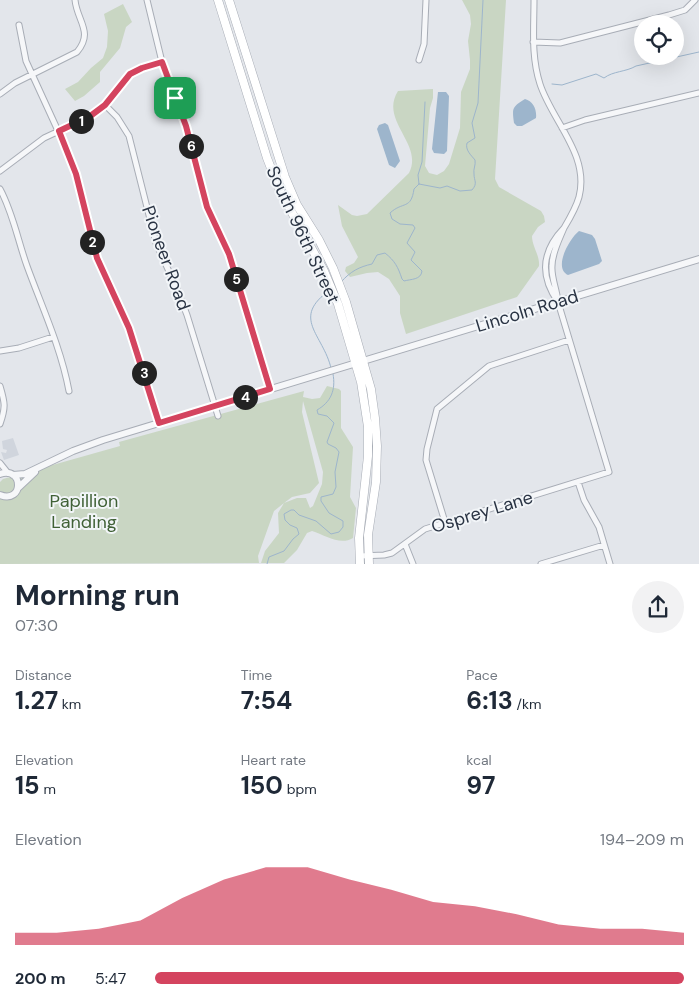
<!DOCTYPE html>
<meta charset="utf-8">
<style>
:root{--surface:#fff;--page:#f2f2f3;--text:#1f2937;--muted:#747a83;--accent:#d4445f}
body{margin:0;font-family:"DM Sans",sans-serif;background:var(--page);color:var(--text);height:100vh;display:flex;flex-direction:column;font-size:19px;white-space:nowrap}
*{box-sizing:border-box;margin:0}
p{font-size:16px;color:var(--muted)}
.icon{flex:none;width:28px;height:28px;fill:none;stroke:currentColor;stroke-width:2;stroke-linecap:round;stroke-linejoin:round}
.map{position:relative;height:564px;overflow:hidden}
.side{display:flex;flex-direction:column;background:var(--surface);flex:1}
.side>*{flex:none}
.tools{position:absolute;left:634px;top:15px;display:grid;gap:10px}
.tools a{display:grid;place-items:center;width:50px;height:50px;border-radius:50%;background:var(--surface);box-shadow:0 5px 20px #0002;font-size:25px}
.pin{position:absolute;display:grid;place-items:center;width:42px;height:42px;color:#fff;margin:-21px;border-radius:10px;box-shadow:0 2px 8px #0006}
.km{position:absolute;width:25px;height:25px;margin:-12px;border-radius:50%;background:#222;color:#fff;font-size:14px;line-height:25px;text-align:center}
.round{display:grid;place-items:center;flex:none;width:52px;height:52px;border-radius:26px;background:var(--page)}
.summary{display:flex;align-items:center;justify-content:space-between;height:85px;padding:0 15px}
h1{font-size:28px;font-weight:700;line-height:38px}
.stats{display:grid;grid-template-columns:repeat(3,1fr);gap:8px;height:85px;padding:5px 15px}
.stats div{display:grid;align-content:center}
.stats b{font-size:25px;font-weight:700}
.stats small{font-size:14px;font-weight:400}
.stats p{font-size:14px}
.chart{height:140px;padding:10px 15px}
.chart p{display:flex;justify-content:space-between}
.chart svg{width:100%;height:90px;margin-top:5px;fill:var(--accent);opacity:.7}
ul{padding:0 15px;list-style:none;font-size:16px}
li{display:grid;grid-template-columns:80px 60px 1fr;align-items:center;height:38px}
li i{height:12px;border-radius:6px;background:var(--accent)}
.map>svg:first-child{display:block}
.built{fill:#d0d5dd}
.green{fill:#c9d6c3;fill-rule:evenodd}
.water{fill:#9db5cc}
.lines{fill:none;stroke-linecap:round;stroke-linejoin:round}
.stream{stroke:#9db5cc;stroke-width:1}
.minor-casing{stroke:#a8adb6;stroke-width:7}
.tertiary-casing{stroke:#a8adb6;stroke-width:8}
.secondary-casing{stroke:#a8adb6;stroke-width:9}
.minor{stroke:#f6f7f9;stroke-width:5}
.tertiary{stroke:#f6f7f9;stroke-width:6}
.secondary{stroke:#fff;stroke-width:8}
.route-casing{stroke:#fff;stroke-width:10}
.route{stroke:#d4445f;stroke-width:6}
.labels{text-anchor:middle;stroke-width:4;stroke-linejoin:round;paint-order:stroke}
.street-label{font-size:18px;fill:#2a3444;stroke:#f2f5f8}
.park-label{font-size:18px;fill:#406136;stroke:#f2f5f8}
</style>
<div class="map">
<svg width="699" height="564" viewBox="0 0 699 564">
<rect width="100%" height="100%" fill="#e3e6eb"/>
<path class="built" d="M13 438 19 455 4 460 1 452 6 453 7 450 3 449 2 441Z"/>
<path class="green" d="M462 0H506L495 179 499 187 541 211 544 216 545 222 538 227 532 236C532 247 540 255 539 266L517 297 406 334 400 313V296L389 279 378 272 367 273 350 277 345 271 346 267 354 263 358 257 342 226 338 205 352 215 357 216 367 214 409 173C424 144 379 121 398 91L433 89V98L430 108 425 166 429 173 437 175 444 171 449 164 460 128 461 92 470 69V60L468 41 471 24 470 15Z
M123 4 132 22 126 27 120 48 100 72V82L84 96 75 101 65 89 78 82 91 68 103 58 107 47 108 31 104 14Z
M327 386 339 389 341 391V428L353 447 350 497 356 508 353 538C340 546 325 535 312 531L307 533 297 550 284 563H261L265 551 279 533 278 513 284 503 274 511 258 556 259 563 0 564V482L3 479 120 446 119 442 304 391 303 397 312 399 320 398ZM303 401 323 472 322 484 313 506 310 508 306 498H297L284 503 292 497 310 493 319 483 302 412Z"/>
<path class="water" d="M438 92H446L449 96 447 151 444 154 434 153 432 149Z
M525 99C533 101 537 109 536 118L522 126H517L514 123C512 108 512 107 525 99Z
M385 123 388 125 400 161 395 168 389 165 377 129 379 125Z
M579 231 592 235 595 239 602 261 599 264 568 275C553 268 569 239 579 231Z"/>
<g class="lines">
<path class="stream" d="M552 84 562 85 596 74 604 78C613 71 626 72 636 66L699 52
M419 184 440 188 447 186 460 191 472 190C478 183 474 181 474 174 473 169 476 165 475 160 471 155 465 150 467 143L475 138 472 123 478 103 483 0
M419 184 418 175 422 162 425 102
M341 282C351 271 359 267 372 264L377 255 385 253C395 261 398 267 402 279L404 281C411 279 421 280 422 271L411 260 415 252 407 243 415 228 413 225 400 224 392 219 390 213C403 201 411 210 414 189L419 184
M330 290C290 318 323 334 331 368
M267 564 269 557 284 551 293 539 299 534 297 528 290 525 285 520 284 514 291 510H294L299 515 316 521 331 534 339 532 343 527V521L329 513 321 501V497L333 494 336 487 335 472 339 452 336 448 328 444 327 442 334 423 327 416 318 414 317 410C331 402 336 390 333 374"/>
<g class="minor-casing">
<path id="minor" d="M147 0 162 62 186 125 207 207 229 254 270 389
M534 0C534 29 531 56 540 84 552 121 590 155 579 197 576 208 570 218 564 228
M19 25 26 61 70 157 76 174 97 258 129 328 159 423
M533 42 560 43 669 15 685 10 695 0
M419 60 424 44 426 0
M0 94 15 83 77 52C94 32 77 21 75 0
M105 105 117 117 129 136 156 243 177 289 187 315 218 416
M562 128 585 120 699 93
M0 171 44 138 89 117 105 105 130 74 141 68 162 62
M0 189C13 213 18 241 27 266 42 307 61 348 69 391
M0 351 19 348 53 337
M0 386C5 403 6 407 0 424
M0 463 8 473
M578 482 584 500 599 527 610 564
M445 522 426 460 427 449 437 409 489 366 569 340
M405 544 413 564
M360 556 384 555 392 553 425 529 609 472 558 302C557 289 551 278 552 266 552 253 559 240 564 228 542 251 539 275 558 302
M541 564 604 545"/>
</g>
<g class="tertiary-casing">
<path id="tertiary" d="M0 474C24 466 24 504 0 495
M13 475 25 474 73 451 103 440 699 259
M18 488 35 472"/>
</g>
<g class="secondary-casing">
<path id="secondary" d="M218 0 267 158 279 189 324 271 338 304 361 382 368 427V456L359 538 360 564
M229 0 285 177 297 205 319 240 333 268 346 302 371 389 375 418 377 446 376 482 368 535 369 564"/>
</g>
<use href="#minor" class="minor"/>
<use href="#tertiary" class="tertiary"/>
<use href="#secondary" class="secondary"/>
</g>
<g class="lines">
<g class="route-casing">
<path id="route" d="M162 62 186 126 207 207 229 254 270 389 159 423 129 328 97 258 76 174 59 131 89 117 105 105 130 74 142 68Z"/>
</g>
<use href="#route" class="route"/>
</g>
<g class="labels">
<g class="street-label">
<text transform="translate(303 235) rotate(65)" y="6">South 96th Street</text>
<text transform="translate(166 258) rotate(70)" y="6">Pioneer Road</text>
<text transform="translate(527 311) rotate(-17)" y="6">Lincoln Road</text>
<text transform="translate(482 512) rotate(-17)" y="6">Osprey Lane</text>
</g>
<g class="park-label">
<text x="84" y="507">Papillion<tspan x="84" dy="21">Landing</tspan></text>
</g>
</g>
</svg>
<div class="tools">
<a><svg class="icon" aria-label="locate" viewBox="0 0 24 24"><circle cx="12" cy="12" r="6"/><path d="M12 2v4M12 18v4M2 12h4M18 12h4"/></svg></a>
</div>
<div class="pin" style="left:175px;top:98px;background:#1e9e55"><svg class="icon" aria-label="arrive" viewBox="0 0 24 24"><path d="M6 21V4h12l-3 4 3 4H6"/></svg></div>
<b class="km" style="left:81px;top:121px">1</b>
<b class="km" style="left:92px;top:242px">2</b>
<b class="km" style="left:144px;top:373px">3</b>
<b class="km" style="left:245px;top:397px">4</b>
<b class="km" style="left:236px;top:279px">5</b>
<b class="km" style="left:191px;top:146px">6</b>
</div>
<section class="side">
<div class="summary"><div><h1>Morning run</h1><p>07:30</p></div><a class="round"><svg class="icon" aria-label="share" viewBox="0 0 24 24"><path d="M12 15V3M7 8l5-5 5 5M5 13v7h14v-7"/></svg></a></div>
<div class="stats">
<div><p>Distance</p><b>1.27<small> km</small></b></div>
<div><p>Time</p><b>7:54</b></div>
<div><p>Pace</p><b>6:13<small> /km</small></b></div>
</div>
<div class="stats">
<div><p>Elevation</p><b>15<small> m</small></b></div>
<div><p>Heart rate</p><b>150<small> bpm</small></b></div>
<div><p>kcal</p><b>97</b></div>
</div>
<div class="chart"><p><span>Elevation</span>194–209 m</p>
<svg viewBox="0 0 160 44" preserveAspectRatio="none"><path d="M0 44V38L10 38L20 36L30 32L40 21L50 12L60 6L70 6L80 12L90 17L100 23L110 25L120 29L130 34L140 36L150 36L160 38V44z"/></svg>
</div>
<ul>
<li><b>200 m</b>5:47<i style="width:100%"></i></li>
</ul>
</section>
